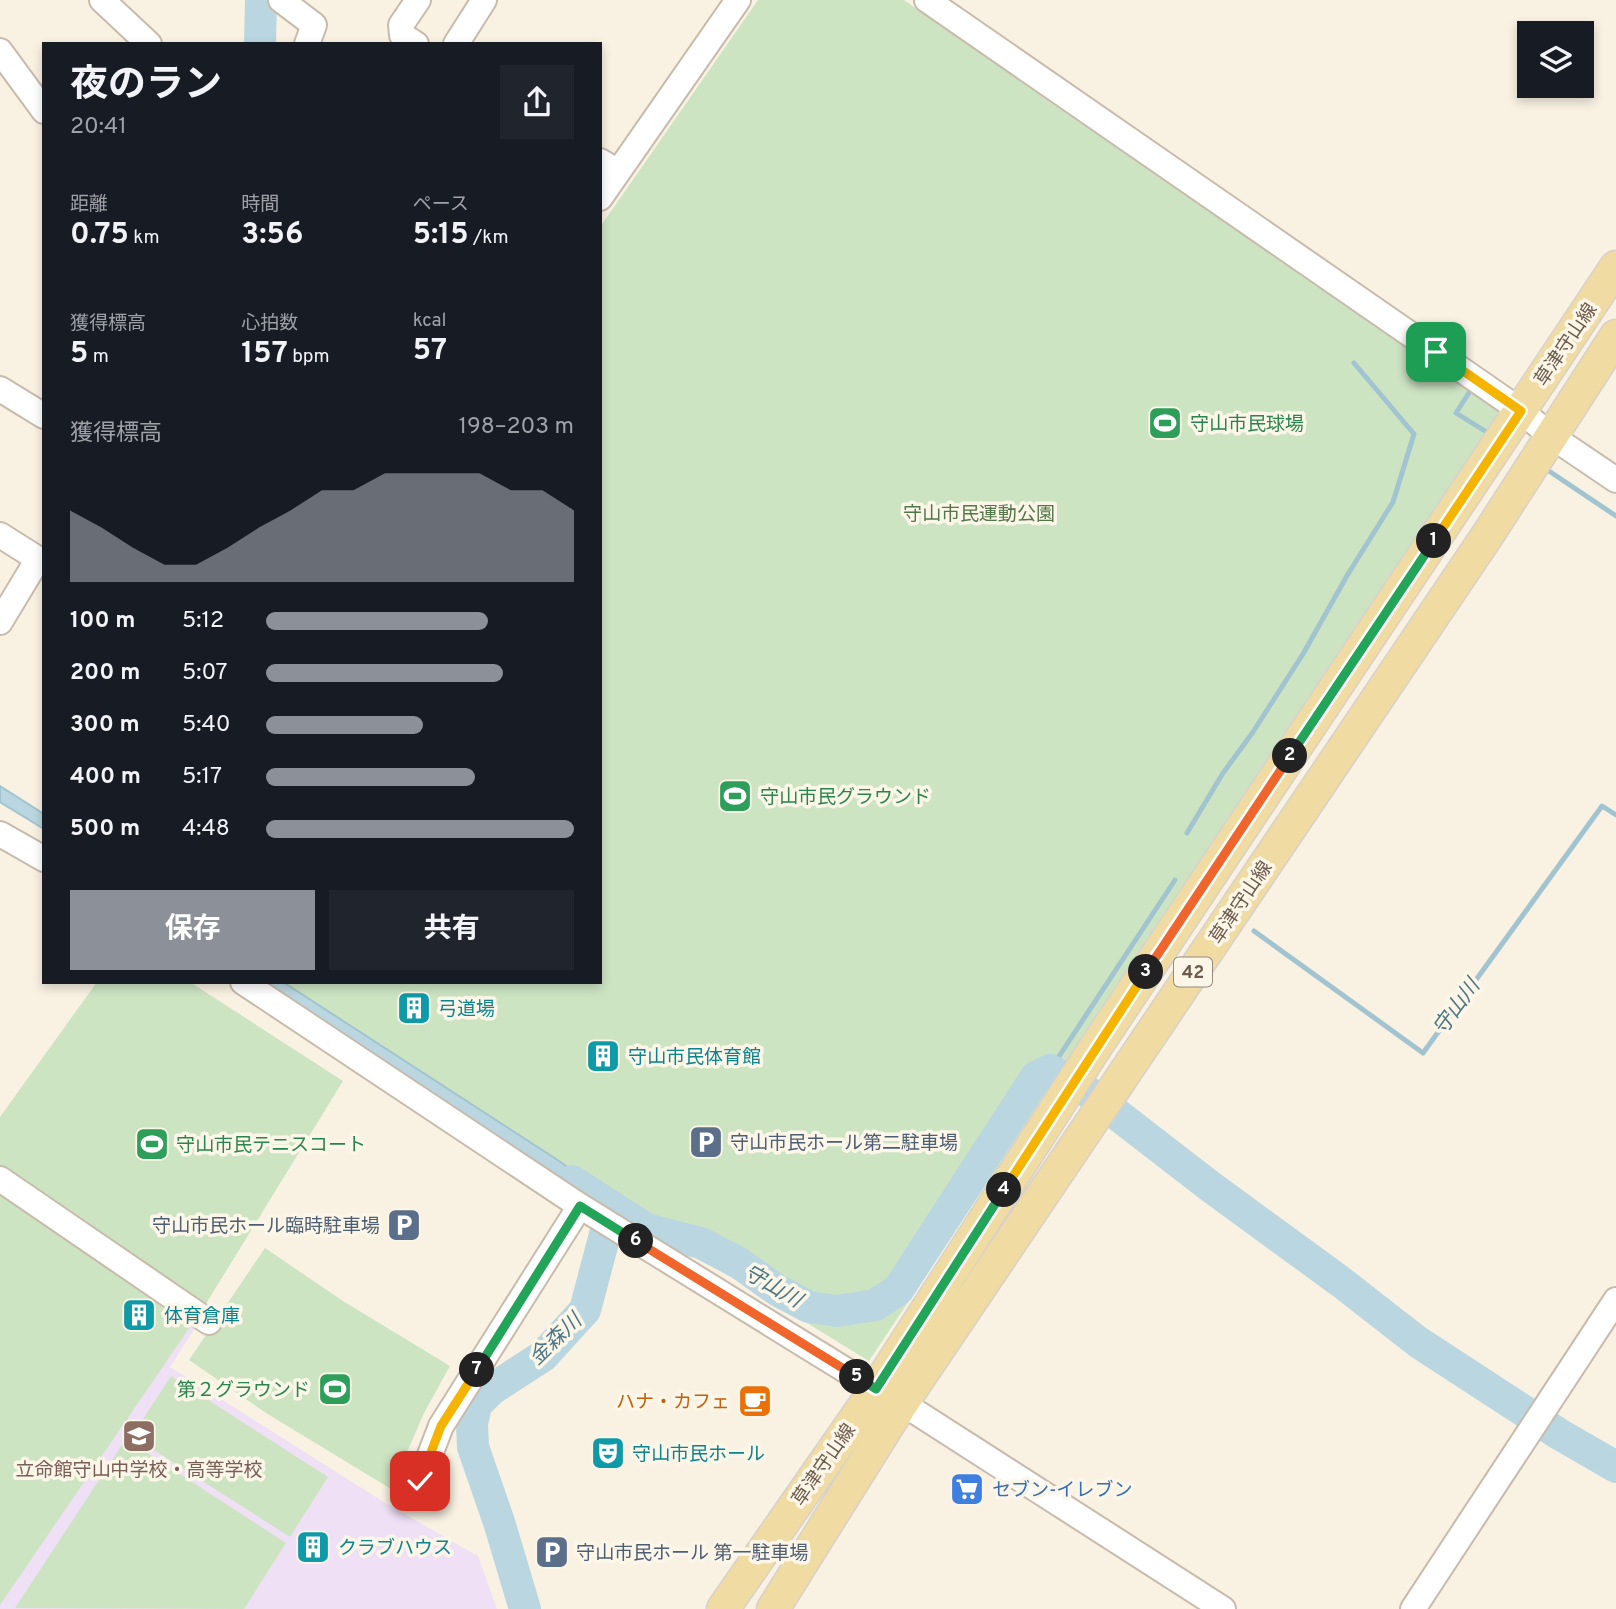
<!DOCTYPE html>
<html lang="ja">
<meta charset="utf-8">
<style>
:root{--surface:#171b24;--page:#20242c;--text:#f1f3f6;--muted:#9ea1a6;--accent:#8c9099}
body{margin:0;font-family:Overpass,"Noto Sans JP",sans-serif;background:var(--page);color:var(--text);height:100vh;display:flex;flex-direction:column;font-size:26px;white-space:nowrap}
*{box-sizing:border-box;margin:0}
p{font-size:23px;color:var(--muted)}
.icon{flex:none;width:38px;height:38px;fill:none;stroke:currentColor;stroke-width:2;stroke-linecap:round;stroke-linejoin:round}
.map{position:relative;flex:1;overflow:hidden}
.sheet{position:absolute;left:42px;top:42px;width:560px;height:942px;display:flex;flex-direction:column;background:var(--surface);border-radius:0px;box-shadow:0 4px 10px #0003}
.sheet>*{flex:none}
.buttons{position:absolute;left:1517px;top:21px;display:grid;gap:14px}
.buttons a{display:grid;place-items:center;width:77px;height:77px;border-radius:0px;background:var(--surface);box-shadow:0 4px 10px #0003;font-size:35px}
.pin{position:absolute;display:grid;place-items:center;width:60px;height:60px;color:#fff;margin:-30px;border-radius:14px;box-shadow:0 4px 10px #0006}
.km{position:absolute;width:35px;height:35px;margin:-18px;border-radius:50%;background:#222;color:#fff;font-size:19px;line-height:35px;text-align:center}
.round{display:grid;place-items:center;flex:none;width:74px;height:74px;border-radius:0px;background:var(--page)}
.headline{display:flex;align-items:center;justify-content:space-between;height:119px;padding:0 28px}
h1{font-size:38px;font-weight:700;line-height:52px}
.stats{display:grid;grid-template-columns:repeat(3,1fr);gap:10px;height:119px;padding:7px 28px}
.stats div{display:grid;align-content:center}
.stats b{font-size:30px;font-weight:700}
.stats small{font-size:19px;font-weight:400}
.stats p{font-size:19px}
.chart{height:196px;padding:14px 28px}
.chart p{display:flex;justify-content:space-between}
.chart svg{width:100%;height:126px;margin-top:7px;fill:var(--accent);opacity:.7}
.action{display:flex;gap:14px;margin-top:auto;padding:14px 28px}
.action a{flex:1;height:80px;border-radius:0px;background:var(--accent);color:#fff;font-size:28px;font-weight:700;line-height:80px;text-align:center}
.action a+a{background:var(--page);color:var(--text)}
ul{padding:0 28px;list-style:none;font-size:23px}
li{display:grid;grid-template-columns:112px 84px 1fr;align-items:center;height:52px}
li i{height:18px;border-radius:9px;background:var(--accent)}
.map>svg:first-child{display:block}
.education{fill:#efe0f5}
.green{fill:#cde4c3}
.water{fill:#bad6e0;stroke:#a1c4d0;stroke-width:2}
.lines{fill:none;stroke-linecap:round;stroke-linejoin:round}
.stream{stroke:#a1c4d0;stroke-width:5}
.river{stroke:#bad6e0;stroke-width:32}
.minor-casing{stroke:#c8bbab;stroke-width:28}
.major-casing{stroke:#d6d1cd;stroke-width:35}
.minor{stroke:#fff;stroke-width:24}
.major{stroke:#f0dba2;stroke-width:32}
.split-1-casing{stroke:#fff;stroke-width:14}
.split-2-casing{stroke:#fff;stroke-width:14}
.split-3-casing{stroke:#fff;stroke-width:14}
.split-4-casing{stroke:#fff;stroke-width:14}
.split-5-casing{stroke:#fff;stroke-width:14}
.split-6-casing{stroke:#fff;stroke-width:14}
.split-7-casing{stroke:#fff;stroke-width:14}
.split-8-casing{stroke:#fff;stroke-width:14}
.split-1{stroke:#f5b400;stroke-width:9}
.split-2{stroke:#22a559;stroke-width:9}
.split-3{stroke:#f0652b;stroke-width:9}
.split-4{stroke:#f5b400;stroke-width:9}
.split-5{stroke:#22a559;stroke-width:9}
.split-6{stroke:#f0652b;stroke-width:9}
.split-7{stroke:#22a559;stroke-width:9}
.split-8{stroke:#f5b400;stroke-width:9}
.labels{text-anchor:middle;stroke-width:7;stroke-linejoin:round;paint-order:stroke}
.shield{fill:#fcf6e8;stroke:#988a7b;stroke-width:2}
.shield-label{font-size:18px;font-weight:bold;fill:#6d5b4c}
.street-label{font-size:19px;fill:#6d5b4c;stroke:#fcf6e8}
.leisure-label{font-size:19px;fill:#27864d;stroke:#fcf6e8;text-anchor:start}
.park-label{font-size:19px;fill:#527849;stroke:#fcf6e8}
.culture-label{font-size:19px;fill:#0d838f;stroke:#fcf6e8;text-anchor:start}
.service-label{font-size:19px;fill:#4e5e75;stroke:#fcf6e8;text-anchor:start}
.food-label{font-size:19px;fill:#c56008;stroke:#fcf6e8;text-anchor:end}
.education-label{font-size:19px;fill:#785e54;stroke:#fcf6e8}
.shop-label{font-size:19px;fill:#366cbe;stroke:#fcf6e8;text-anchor:start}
.water-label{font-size:21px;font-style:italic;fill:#4c7685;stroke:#fcf6e8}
</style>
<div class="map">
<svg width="1616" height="1609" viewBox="0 0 1616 1609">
<rect width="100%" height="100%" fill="#f9f2e3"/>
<path class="education" d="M0 1187 197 1325 170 1367 387 1504 478 1556 497 1609H0Z"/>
<path class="green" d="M758 0H904L1500 412 869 1361 250 982H600V227Z
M97 982H190L343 1081 204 1307 0 1170V1117Z
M0 1190 190 1327 0 1605Z
M265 1248 343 1301 450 1366 424 1413 391 1489 266 1413 189 1360Z
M171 1376 328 1477 290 1537 132 1436Z
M126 1439 286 1543 244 1609 15 1608Z"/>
<path class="water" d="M0 786 44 814V829L0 802Z
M255 982H283L553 1157 610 1196 605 1212Z"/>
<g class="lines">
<path class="stream" d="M1474 385 1456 413 1493 436
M1543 467 1616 516
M1187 833 1223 773 1253 732 1303 654 1348 574 1393 502 1414 434 1354 363
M1254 931 1423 1053 1602 806 1616 815
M1050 1070 1175 880"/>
<path class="river" d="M260 44 261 0
M572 1181 646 1229 701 1243 739 1263 777 1290 809 1307 837 1311 875 1305 898 1290 1036 1077 1050 1070 1088 1092 1211 1187 1341 1282 1418 1342 1559 1434 1616 1467
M525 1609 499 1522 473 1447 472 1424 476 1405 492 1389 543 1356 585 1310 612 1208"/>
<g class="minor-casing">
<path id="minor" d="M102 0 149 44
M281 0 314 25 307 44
M927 0 1521 411 1551 436 1616 480
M416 44 402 35 401 25 418 0
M456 44 484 0
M0 51 44 111
M600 161 618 172
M600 198 738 0
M0 389 44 416
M0 535 38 559 0 622
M0 834 44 859
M243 982 580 1206 876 1389 902 1403 1223 1609
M0 1179 209 1322
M420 1481 441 1426 580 1206
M1413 1609 1616 1300"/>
</g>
<g class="major-casing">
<path id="major" d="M723 1609 876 1389 1093 1051 1616 267
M773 1609 902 1403 1487 536 1616 336"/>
</g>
<use href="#minor" class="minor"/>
<use href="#major" class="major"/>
</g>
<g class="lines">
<g class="split-1-casing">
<path id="split-1" d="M1434 541 1521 411 1436 352"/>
</g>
<g class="split-2-casing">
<path id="split-2" d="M1290 756 1434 541"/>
</g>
<g class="split-3-casing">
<path id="split-3" d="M1146 972 1290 756"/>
</g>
<g class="split-4-casing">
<path id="split-4" d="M1004 1190 1146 972"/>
</g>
<g class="split-5-casing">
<path id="split-5" d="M857 1377 876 1389 1004 1190"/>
</g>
<g class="split-6-casing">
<path id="split-6" d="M636 1241 857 1377"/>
</g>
<g class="split-7-casing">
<path id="split-7" d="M477 1370 580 1206 636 1241"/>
</g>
<g class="split-8-casing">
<path id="split-8" d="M420 1481 441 1426 477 1370"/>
</g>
<use href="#split-1" class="split-1"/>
<use href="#split-2" class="split-2"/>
<use href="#split-3" class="split-3"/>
<use href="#split-4" class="split-4"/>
<use href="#split-5" class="split-5"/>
<use href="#split-6" class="split-6"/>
<use href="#split-7" class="split-7"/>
<use href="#split-8" class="split-8"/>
</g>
<defs>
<g id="stadium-square" transform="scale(1.75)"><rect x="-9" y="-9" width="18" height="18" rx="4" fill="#2e9e5b" stroke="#fcf6e8"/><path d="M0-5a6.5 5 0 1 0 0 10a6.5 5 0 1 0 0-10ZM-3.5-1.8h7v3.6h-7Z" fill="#fff"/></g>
<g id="building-square" transform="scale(1.75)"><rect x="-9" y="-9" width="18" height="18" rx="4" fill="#0f9aa8" stroke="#fcf6e8"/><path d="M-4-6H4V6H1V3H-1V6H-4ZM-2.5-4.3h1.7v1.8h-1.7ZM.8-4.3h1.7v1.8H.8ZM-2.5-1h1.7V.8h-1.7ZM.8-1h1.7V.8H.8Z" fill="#fff"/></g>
<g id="parking-square" transform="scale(1.75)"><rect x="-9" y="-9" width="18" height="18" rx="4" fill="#5c6f8a" stroke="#fcf6e8"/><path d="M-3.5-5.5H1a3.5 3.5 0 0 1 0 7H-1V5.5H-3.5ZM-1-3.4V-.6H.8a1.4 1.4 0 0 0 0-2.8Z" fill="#fff"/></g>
<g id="cafe-square" transform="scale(1.75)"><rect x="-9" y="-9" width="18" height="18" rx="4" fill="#e8710a" stroke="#fcf6e8"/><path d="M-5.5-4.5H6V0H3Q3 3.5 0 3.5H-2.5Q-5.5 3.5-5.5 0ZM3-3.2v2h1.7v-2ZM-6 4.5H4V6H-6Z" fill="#fff"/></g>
<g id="school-square" transform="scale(1.75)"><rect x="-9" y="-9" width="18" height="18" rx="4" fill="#8d6e63" stroke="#fcf6e8"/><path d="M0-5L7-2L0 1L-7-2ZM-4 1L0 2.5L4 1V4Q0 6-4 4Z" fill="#fff"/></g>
<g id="theatre-square" transform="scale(1.75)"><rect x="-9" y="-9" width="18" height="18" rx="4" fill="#0f9aa8" stroke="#fcf6e8"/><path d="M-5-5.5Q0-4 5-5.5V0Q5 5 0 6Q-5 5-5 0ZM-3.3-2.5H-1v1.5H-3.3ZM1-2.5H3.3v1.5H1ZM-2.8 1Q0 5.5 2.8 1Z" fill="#fff"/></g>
<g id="supermarket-square" transform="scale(1.75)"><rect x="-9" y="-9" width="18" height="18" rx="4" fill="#3f7fe0" stroke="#fcf6e8"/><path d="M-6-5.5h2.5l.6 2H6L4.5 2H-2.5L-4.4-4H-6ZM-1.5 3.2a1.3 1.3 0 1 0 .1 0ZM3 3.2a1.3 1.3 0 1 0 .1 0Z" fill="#fff"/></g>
</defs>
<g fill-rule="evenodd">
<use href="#stadium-square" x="1165" y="423"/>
<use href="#stadium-square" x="735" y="796"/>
<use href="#building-square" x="414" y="1008"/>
<use href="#building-square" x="603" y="1056"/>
<use href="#parking-square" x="706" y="1142"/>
<use href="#stadium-square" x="152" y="1144"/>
<use href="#parking-square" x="404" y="1225"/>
<use href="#building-square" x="139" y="1315"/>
<use href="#stadium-square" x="335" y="1389"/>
<use href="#cafe-square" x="755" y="1401"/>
<use href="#school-square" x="139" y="1436"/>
<use href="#theatre-square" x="608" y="1453"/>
<use href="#supermarket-square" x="967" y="1489"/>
<use href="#building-square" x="313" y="1547"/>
<use href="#parking-square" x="552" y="1552"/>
</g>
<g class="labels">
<rect class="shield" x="1174" y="957.5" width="38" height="29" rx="5"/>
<g class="shield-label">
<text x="1193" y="978">42</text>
</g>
<g class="street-label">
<text transform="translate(1565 344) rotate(-56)" y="7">草津守山線</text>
<text transform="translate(1240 902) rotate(-56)" y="7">草津守山線</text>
<text transform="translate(823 1464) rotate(-55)" y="7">草津守山線</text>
</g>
<g class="leisure-label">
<text x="1190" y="430">守山市民球場</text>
<text x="760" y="803">守山市民グラウンド</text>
<text x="176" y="1151">守山市民テニスコート</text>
<text x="310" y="1396" text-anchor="end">第２グラウンド</text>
</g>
<g class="park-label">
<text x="979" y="520">守山市民運動公園</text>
</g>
<g class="culture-label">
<text x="438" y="1015">弓道場</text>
<text x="628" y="1063">守山市民体育館</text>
<text x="164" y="1322">体育倉庫</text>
<text x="632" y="1460">守山市民ホール</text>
<text x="338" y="1554">クラブハウス</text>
</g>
<g class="service-label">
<text x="730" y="1149">守山市民ホール第二駐車場</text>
<text x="380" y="1232" text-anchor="end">守山市民ホール臨時駐車場</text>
<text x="576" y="1559">守山市民ホール 第一駐車場</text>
</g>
<g class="food-label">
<text x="730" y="1408">ハナ・カフェ</text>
</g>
<g class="education-label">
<text x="139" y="1476">立命館守山中学校・高等学校</text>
</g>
<g class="shop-label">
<text x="992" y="1496">セブン-イレブン</text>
</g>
<g class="water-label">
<text transform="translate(1456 1007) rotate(-54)" y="7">守山川</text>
<text transform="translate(773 1286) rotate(30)" y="7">守山川</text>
<text transform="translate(555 1339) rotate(-44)" y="7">金森川</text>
</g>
</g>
</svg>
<div class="buttons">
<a><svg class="icon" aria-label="layers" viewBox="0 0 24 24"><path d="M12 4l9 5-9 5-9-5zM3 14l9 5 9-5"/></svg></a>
</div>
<div class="pin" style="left:1436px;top:352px;background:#1e9e55"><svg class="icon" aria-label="arrive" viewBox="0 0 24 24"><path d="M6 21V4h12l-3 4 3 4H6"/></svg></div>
<div class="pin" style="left:420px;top:1481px;background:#d93025"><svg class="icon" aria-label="check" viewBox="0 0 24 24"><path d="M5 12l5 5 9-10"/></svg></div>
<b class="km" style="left:1434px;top:541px">1</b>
<b class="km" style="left:1290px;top:756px">2</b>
<b class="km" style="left:1146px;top:972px">3</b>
<b class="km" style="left:1004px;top:1190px">4</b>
<b class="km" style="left:857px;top:1377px">5</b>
<b class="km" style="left:636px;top:1241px">6</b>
<b class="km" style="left:477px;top:1370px">7</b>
<section class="sheet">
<div class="headline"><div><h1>夜のラン</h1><p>20:41</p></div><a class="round"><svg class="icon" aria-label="share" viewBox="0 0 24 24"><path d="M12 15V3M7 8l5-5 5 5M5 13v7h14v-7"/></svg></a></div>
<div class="stats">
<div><p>距離</p><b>0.75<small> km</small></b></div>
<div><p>時間</p><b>3:56</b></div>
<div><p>ペース</p><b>5:15<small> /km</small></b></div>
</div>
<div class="stats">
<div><p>獲得標高</p><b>5<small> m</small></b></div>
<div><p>心拍数</p><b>157<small> bpm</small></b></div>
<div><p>kcal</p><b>57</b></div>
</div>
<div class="chart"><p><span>獲得標高</span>198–203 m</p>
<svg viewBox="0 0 160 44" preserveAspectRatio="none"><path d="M0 44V19L10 25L20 32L30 38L40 38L50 32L60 25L70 19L80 12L90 12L100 6L110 6L120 6L130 6L140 12L150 12L160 19V44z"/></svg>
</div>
<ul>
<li><b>100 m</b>5:12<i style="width:72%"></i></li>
<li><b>200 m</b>5:07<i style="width:77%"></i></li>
<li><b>300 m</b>5:40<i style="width:51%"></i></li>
<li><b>400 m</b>5:17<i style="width:68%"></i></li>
<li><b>500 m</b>4:48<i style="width:100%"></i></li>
</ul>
<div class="action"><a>保存</a><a>共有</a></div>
</section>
</div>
